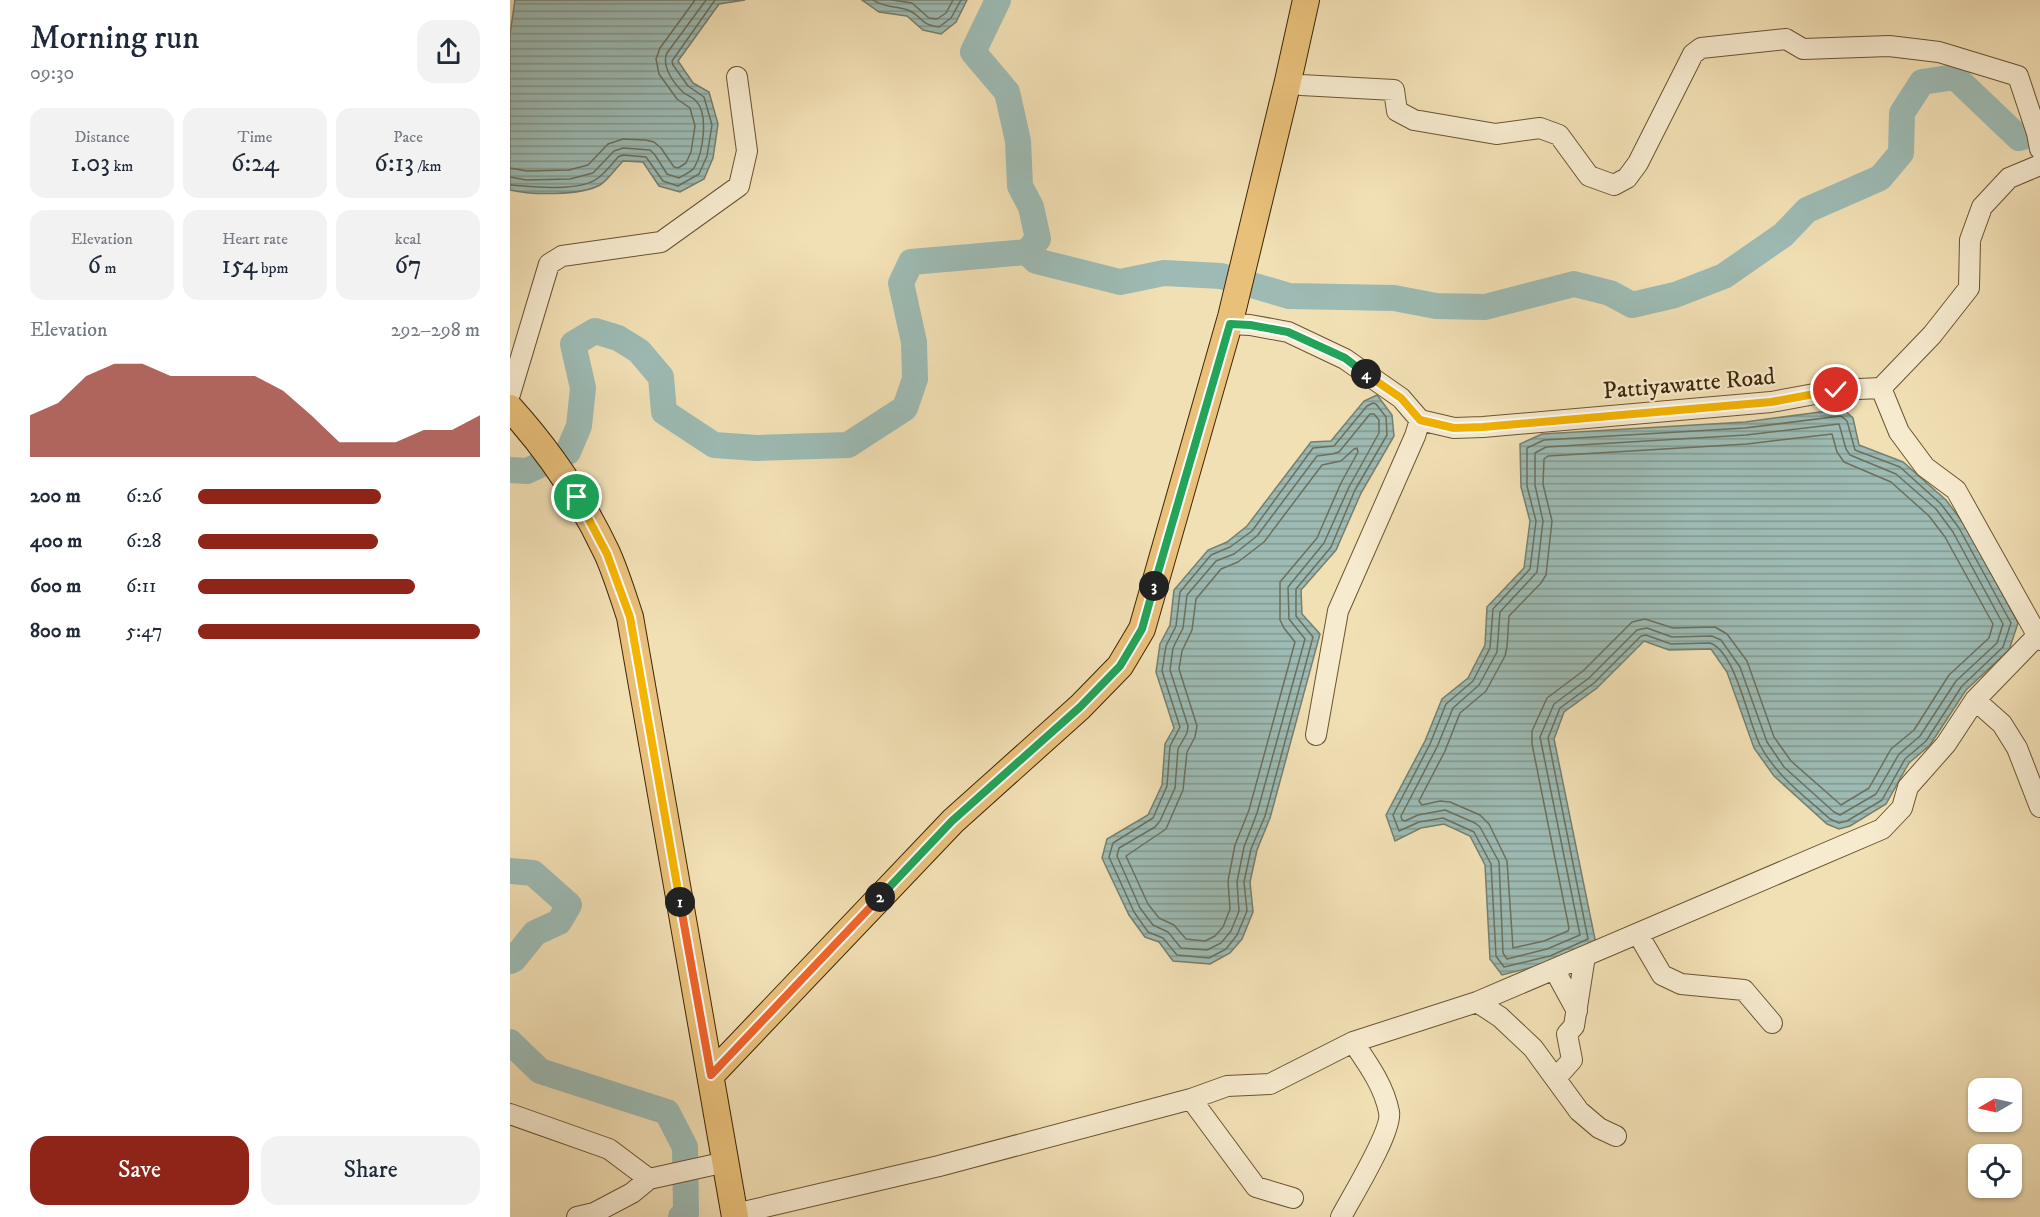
<!DOCTYPE html>
<meta charset="utf-8">
<style>
:root{--surface:#fff;--page:#f2f2f3;--text:#1f2937;--muted:#747a83;--accent:#8f2418}
body{margin:0;font-family:"IM FELL DW Pica",serif;background:var(--page);color:var(--text);height:100vh;display:flex;flex-direction:column;font-size:22px;white-space:nowrap}
*{box-sizing:border-box;margin:0}
p{font-size:20px;color:var(--muted)}
.icon{flex:none;width:33px;height:33px;fill:none;stroke:currentColor;stroke-width:2;stroke-linecap:round;stroke-linejoin:round}
.map{position:relative;flex:1;overflow:hidden}
.drawer{display:flex;flex-direction:column;background:var(--surface);width:510px}
.drawer>*{flex:none}
.needle{width:39px;rotate:261deg}
.buttons{position:absolute;left:1458px;top:1078px;display:grid;gap:12px}
.buttons a{display:grid;place-items:center;width:54px;height:54px;border-radius:12px;background:var(--surface);box-shadow:0 2px 4px #0004;font-size:30px}
.pin{position:absolute;display:grid;place-items:center;width:51px;height:51px;color:#fff;margin:-26px;border:3px solid #fff;border-radius:50%;box-shadow:0 2px 6px #0007}
.km{position:absolute;width:30px;height:30px;margin:-15px;border-radius:50%;background:#222;color:#fff;font-size:16px;line-height:30px;text-align:center}
.round{display:grid;place-items:center;flex:none;width:63px;height:63px;border-radius:18px;background:var(--page)}
.overview{display:flex;align-items:center;justify-content:space-between;height:102px;padding:0 30px}
h1{font-size:33px;font-weight:600;line-height:45px}
.stats{display:grid;grid-template-columns:repeat(3,1fr);gap:9px;height:102px;padding:6px 30px}
.stats div{display:grid;align-content:center;border-radius:15px;background:var(--page);text-align:center}
.stats b{font-size:26px;font-weight:600}
.stats small{font-size:16px;font-weight:400}
.stats p{font-size:16px}
.chart{height:168px;padding:12px 30px}
.chart p{display:flex;justify-content:space-between}
.chart svg{width:100%;height:108px;margin-top:6px;fill:var(--accent);opacity:.7}
.cta{display:flex;gap:12px;margin-top:auto;padding:12px 30px}
.cta a{flex:1;height:69px;border-radius:18px;background:var(--accent);color:#fff;font-size:24px;font-weight:600;line-height:69px;text-align:center}
.cta a+a{background:var(--page);color:var(--text)}
ul{padding:0 30px;list-style:none;font-size:20px}
li{display:grid;grid-template-columns:96px 72px 1fr;align-items:center;height:45px}
li i{height:15px;border-radius:8px;background:var(--accent)}
main{display:flex;flex:1;min-height:0}
.map>svg:first-child{display:block}
.water{fill:url(#water-rules);stroke:#767f6d;stroke-width:1.5}
.lines{fill:none;stroke-linecap:round;stroke-linejoin:round}
.shore{stroke:#6c705c;stroke-width:1.5}
.river{stroke:#9dbbb4;stroke-width:26}
.minor-casing{stroke:#6a5430;stroke-width:22}
.major-casing{stroke:#3c2603;stroke-width:28}
.minor{stroke:#f7ebcf;stroke-width:20}
.major{stroke:#e9c07a;stroke-width:26}
.split-1-casing{stroke:#fff;stroke-width:12}
.split-2-casing{stroke:#fff;stroke-width:12}
.split-3-casing{stroke:#fff;stroke-width:12}
.split-4-casing{stroke:#fff;stroke-width:12}
.split-5-casing{stroke:#fff;stroke-width:12}
.split-1{stroke:#f5b400;stroke-width:8}
.split-2{stroke:#f0652b;stroke-width:8}
.split-3{stroke:#22a559;stroke-width:8}
.split-4{stroke:#22a559;stroke-width:8}
.split-5{stroke:#f5b400;stroke-width:8}
.labels{text-anchor:middle;stroke-width:4.5;stroke-linejoin:round;paint-order:stroke}
.street-label{font-size:24px;fill:#3c2603;stroke:#f7ebcf}
</style>
<main>
<section class="drawer">
<div class="overview"><div><h1>Morning run</h1><p>09:30</p></div><a class="round"><svg class="icon" aria-label="share" viewBox="0 0 24 24"><path d="M12 15V3M7 8l5-5 5 5M5 13v7h14v-7"/></svg></a></div>
<div class="stats">
<div><p>Distance</p><b>1.03<small> km</small></b></div>
<div><p>Time</p><b>6:24</b></div>
<div><p>Pace</p><b>6:13<small> /km</small></b></div>
</div>
<div class="stats">
<div><p>Elevation</p><b>6<small> m</small></b></div>
<div><p>Heart rate</p><b>154<small> bpm</small></b></div>
<div><p>kcal</p><b>67</b></div>
</div>
<div class="chart"><p><span>Elevation</span>292–298 m</p>
<svg viewBox="0 0 160 44" preserveAspectRatio="none"><path d="M0 44V27L10 22L20 11L30 6L40 6L50 11L60 11L70 11L80 11L90 17L100 27L110 38L120 38L130 38L140 33L150 33L160 27V44z"/></svg>
</div>
<ul>
<li><b>200 m</b>6:26<i style="width:65%"></i></li>
<li><b>400 m</b>6:28<i style="width:64%"></i></li>
<li><b>600 m</b>6:11<i style="width:77%"></i></li>
<li><b>800 m</b>5:47<i style="width:100%"></i></li>
</ul>
<div class="cta"><a>Save</a><a>Share</a></div>
</section>
<div class="map">
<svg width="1530" height="1217" viewBox="0 0 1530 1217">
<defs>
<pattern id="water-rules" width="6" height="5" patternUnits="userSpaceOnUse" patternTransform="scale(1.5)"><rect width="6" height="5" fill="#9dbbb4"/><path d="M0 2.5h6" fill="none" stroke="#819890"/></pattern>
</defs>
<rect width="100%" height="100%" fill="#f2e0b5"/>
<filter id="stains"><feTurbulence type="fractalNoise" baseFrequency=".00333" numOctaves="4"/><feColorMatrix values="0 0 0 0 .2 0 0 0 0 .09 0 0 0 0 .02 0 0 0 .5 -.17"/></filter>
<radialGradient id="worn" r=".72"><stop offset=".6" stop-color="#630" stop-opacity="0"/><stop offset="1" stop-color="#630" stop-opacity=".3"/></radialGradient>
<path class="water" d="M5 0H235L209 4 168 61 183 83 199 92 208 124 203 158 194 179 170 192 149 186 133 162 113 161C106 168 98 180 90 185 70 196 21 195 0 190V34Z
M352 0H457L446 22 431 34 413 30 397 16 369 12Z
M867 395 882 415 884 436 851 493 826 550 791 590 792 614 810 634 760 818 747 850 740 882 743 912 732 939 720 953 700 964 663 961 649 942 635 937 619 915 592 858 597 839 638 815 652 785 655 744 664 728 646 672 650 644 660 625 664 590 698 550 717 542 737 526 801 442 821 441 854 401Z
M1333 409 1343 418 1349 445 1393 462 1436 500 1454 524 1508 623 1499 650 1456 690 1420 745 1399 763 1376 804 1340 826 1329 829 1317 824 1264 776 1244 748 1217 672 1201 649 1159 650 1134 641 1087 688 1054 712 1044 739 1086 944 1042 962 992 975 980 959 975 865 960 836 934 824 911 828 885 841 876 815 915 741 932 699 958 678 975 645 977 607 1014 568 1020 521 1011 487 1010 444 1032 434 1235 422Z"/>
<g class="lines">
<path class="shore" d="M363 0C376 9 387 5 400 11 413 17 409 24 429 27L441 18 451 0
M382 0 402 3 419 18 427 19 436 13 443 0
M0 168 17 171 59 170 78 165 98 144 113 139 135 140 144 142 151 148 164 167 168 168 176 163 181 152 185 126 180 108 167 99 149 74 146 59 150 48 185 0
M0 177 16 180 60 179 83 173 104 151 113 148 140 150 145 155 157 174 169 178C174 175 181 172 184 168 193 153 199 114 186 101 183 97 178 96 174 93 164 84 151 66 157 53L196 0
M0 185C21 187 71 192 88 178 96 172 102 164 108 157L113 155 136 157 153 181 168 186 189 174 197 156 202 125 194 97 178 86 163 65 162 61 205 0
M863 403 866 404 876 417 877 435 845 490 821 547 786 589V616L803 637 755 816 741 849 734 882 737 911 727 935 716 949 699 958 667 955 653 938 638 932 624 912 599 857 603 843 643 818 657 786 660 746 670 727 652 671 656 646 666 626 670 592 701 555 720 547 742 531 803 448 824 446 857 406Z
M860 414H864L869 420V433L839 487 814 543 778 587 779 619 795 639 747 813 734 847 727 882 729 911 721 931 711 943 697 950 671 948 658 932 643 925 630 908 607 856 609 848 645 827 650 821 665 788 668 749 677 733 678 726 660 670 663 648 673 628 677 595 706 561 724 554 747 536 807 456 822 454 829 452Z
M1331 416 1337 421 1345 450 1390 467 1431 504 1449 528 1501 623 1493 647 1452 686 1416 741 1395 759 1372 800 1337 821 1329 823 1320 819C1296 797 1266 776 1250 745 1238 722 1226 652 1200 643L1161 644 1136 635 1131 636 1084 683 1050 708 1038 738 1078 939 1040 956 994 967 986 956 981 864 964 832 933 818 909 822 889 831 883 815 920 744 936 704 963 681 980 648 983 609 1020 569 1026 521 1017 486V448L1034 440 1235 428Z
M1329 424 1336 449 1340 455 1386 474 1426 509 1443 532 1493 624 1487 643 1446 681 1410 736 1389 754 1366 794 1330 815 1324 812 1274 767 1257 742 1230 667 1211 640 1202 636 1162 637 1137 628 1127 630 1079 678 1044 704 1030 737 1070 935 1037 949 997 959 993 953 989 862 970 827 965 823 935 810 908 815 895 821 892 820 891 816 927 747 943 708 969 685 987 652 990 612 1027 572 1033 521 1025 485V453L1036 447 1236 435Z
M1322 434 1327 452 1334 462 1381 482 1419 516 1435 537 1483 624 1479 638 1439 675 1404 730 1381 749 1359 788 1331 805 1281 761 1264 737 1237 661 1217 634 1205 627 1163 628 1135 619 1122 622 1073 671 1037 698 1022 731V744L1059 928 1058 931 1034 941 1003 948 997 861 979 824 970 815 940 802 930 801 912 805 909 801 935 751 950 713 976 691 995 656 997 647 999 616 1031 583 1036 575 1042 521 1033 484 1034 459 1038 456 1237 444Z
M847 448 848 452 831 483 807 538 770 582V620L774 628 785 642 739 810 725 845 718 881 720 909 713 927 705 936 695 941 676 939 664 925 649 918 638 904 616 856 656 829 673 790 677 752 685 737 687 726 669 669 672 651 682 630 686 599 711 569 728 562 754 542 812 465 831 461 844 449Z"/>
<path class="river" d="M517 252 526 261 610 282 654 273 711 276 779 296 884 298 926 306 975 307 1064 284 1100 293 1122 305 1165 295 1214 276 1273 235 1297 210 1370 178 1391 153 1392 113 1412 82 1445 77 1509 138 1530 132
M0 470 17 471 58 452 69 426 73 388 63 344 85 331 108 338 129 351 151 377 154 412 204 445 247 448 338 445 395 408 405 379 404 342 391 283 401 262 517 252 528 239 521 207 510 186 508 141 497 92 463 52 488 0
M0 871 23 873 59 905 49 922 25 933 4 959 0 961
M0 1042 30 1071 157 1112 175 1147 176 1213 171 1217"/>
<g class="minor-casing">
<path id="minor" d="M778 81 791 85 884 90 887 111 904 120 986 134 1030 128 1049 135 1079 176 1104 185 1117 178 1128 163 1183 54 1191 48 1276 39 1293 49 1379 46 1429 52 1508 76 1527 133 1530 149
M719 324 740 325 778 332 835 359 891 398 910 420 944 428 973 427 1261 402 1326 390 1371 388 1389 432 1415 467 1446 490 1530 640
M1371 388 1422 335 1459 288 1460 240 1472 207 1499 178 1530 165
M0 394 39 264 52 256 151 242 229 186 237 151 227 77
M1465 700 1492 724 1507 748 1530 807
M806 735 828 611 905 436 910 420
M1128 934 1152 975 1171 984 1234 990 1262 1023
M1044 969 1067 1011
M967 1002 990 1017 1023 1048 1069 1111 1089 1128 1106 1136
M1046 1078 1062 1060 1057 1034 1064 1026 1075 956
M681 1099 746 1187 783 1198
M0 1114 99 1149 139 1179
M225 1214 429 1166 681 1099 717 1086 760 1084 843 1042 967 1002 1372 829 1392 808 1398 787 1436 744 1465 700 1527 636
M67 1217 84 1213 122 1193 139 1179 216 1162
M831 1217C841 1198 883 1130 879 1112 874 1086 858 1064 843 1042"/>
</g>
<g class="major-casing">
<path id="major" d="M0 408C39 451 72 500 97 553 106 573 113 596 120 617L225 1217
M201 1075 443 821 570 707 610 666 632 629 721 317 778 81 796 0"/>
</g>
<use href="#minor" class="minor"/>
<use href="#major" class="major"/>
</g>
<g class="lines">
<g class="split-1-casing">
<path id="split-1" d="M67 497 97 554 120 617 170 902"/>
</g>
<g class="split-2-casing">
<path id="split-2" d="M170 902 201 1075 370 897"/>
</g>
<g class="split-3-casing">
<path id="split-3" d="M370 897 442 821 570 707 610 666 632 629 644 586"/>
</g>
<g class="split-4-casing">
<path id="split-4" d="M644 586 720 324 740 325 778 332 835 358 856 374"/>
</g>
<g class="split-5-casing">
<path id="split-5" d="M856 374 891 398 910 420 944 428 973 427 1261 402 1326 390"/>
</g>
<use href="#split-1" class="split-1"/>
<use href="#split-2" class="split-2"/>
<use href="#split-3" class="split-3"/>
<use href="#split-4" class="split-4"/>
<use href="#split-5" class="split-5"/>
</g>
<g class="labels">
<g class="street-label">
<text transform="translate(1179 383) rotate(-5)" y="8">Pattiyawatte Road</text>
</g>
</g>
<rect width="100%" height="100%" filter="url(#stains)"/>
<rect width="100%" height="100%" fill="url(#worn)"/>
</svg>
<div class="buttons">
<a><svg class="needle" viewBox="-14 -14 28 28"><path d="M0-13l5 13h-10z" fill="#e53935"/><path d="M0 13l5-13h-10z" fill="#747a83"/></svg></a>
<a><svg class="icon" aria-label="locate" viewBox="0 0 24 24"><circle cx="12" cy="12" r="6"/><path d="M12 2v4M12 18v4M2 12h4M18 12h4"/></svg></a>
</div>
<div class="pin" style="left:67px;top:497px;background:#1e9e55"><svg class="icon" aria-label="arrive" viewBox="0 0 24 24"><path d="M6 21V4h12l-3 4 3 4H6"/></svg></div>
<div class="pin" style="left:1326px;top:390px;background:#d93025"><svg class="icon" aria-label="check" viewBox="0 0 24 24"><path d="M5 12l5 5 9-10"/></svg></div>
<b class="km" style="left:170px;top:902px">1</b>
<b class="km" style="left:370px;top:897px">2</b>
<b class="km" style="left:644px;top:586px">3</b>
<b class="km" style="left:856px;top:374px">4</b>
</div>
</main>
